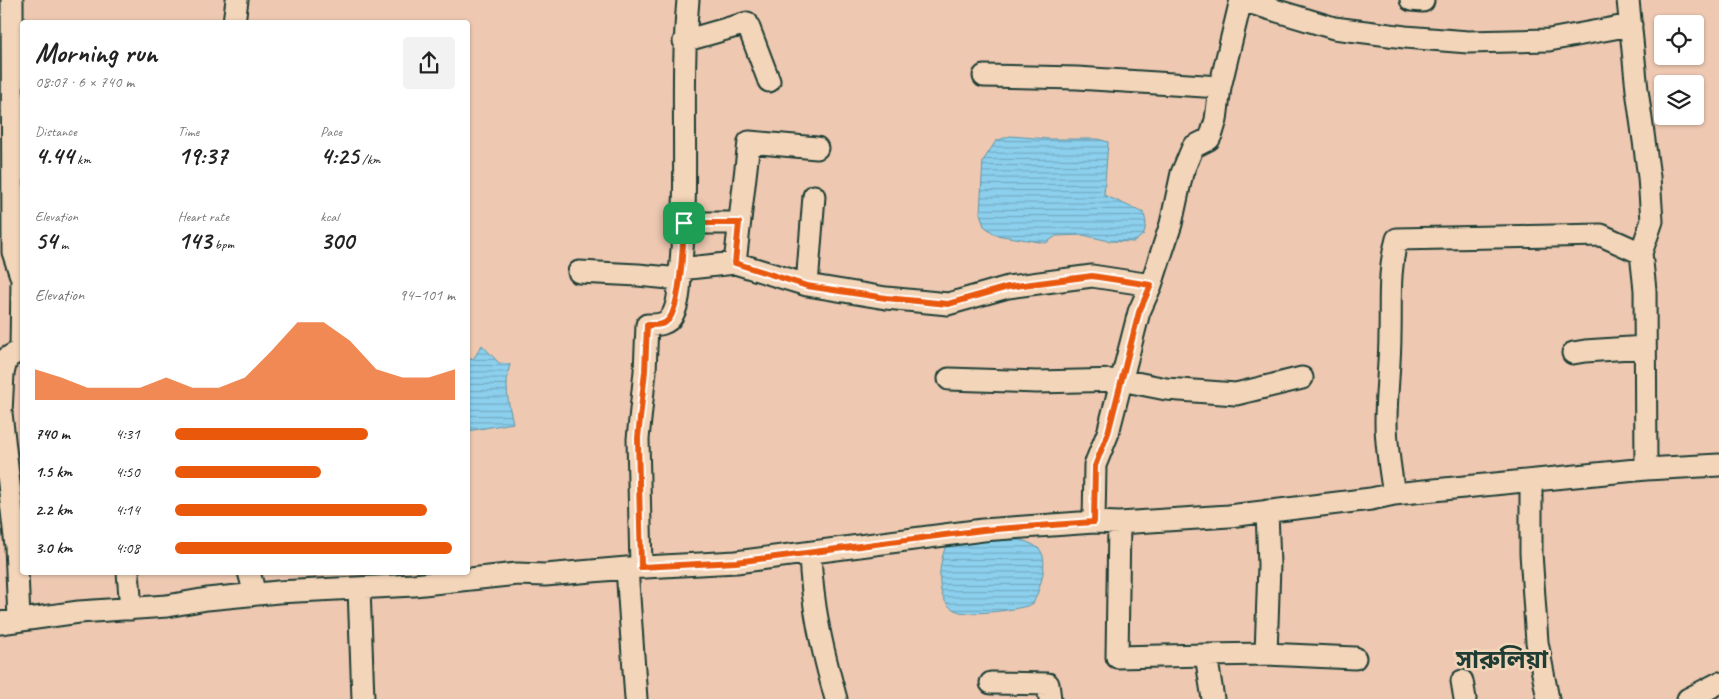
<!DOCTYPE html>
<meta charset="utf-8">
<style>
:root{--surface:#fff;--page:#f2f2f2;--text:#222;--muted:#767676;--accent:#ea580c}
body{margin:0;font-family:Caveat,"Noto Sans Bengali",sans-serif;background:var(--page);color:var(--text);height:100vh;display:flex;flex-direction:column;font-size:19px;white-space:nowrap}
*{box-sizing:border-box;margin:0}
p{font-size:16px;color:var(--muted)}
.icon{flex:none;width:28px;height:28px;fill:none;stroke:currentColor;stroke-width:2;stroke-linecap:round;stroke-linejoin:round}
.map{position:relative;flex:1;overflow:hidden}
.panel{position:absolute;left:20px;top:20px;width:450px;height:555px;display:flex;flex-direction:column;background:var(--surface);border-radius:5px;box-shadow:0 1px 4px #0004}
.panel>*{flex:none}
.buttons{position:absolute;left:1654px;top:15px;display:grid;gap:10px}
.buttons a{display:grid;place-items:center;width:50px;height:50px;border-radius:5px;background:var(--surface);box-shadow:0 1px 4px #0004;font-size:25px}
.pin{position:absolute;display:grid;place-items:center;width:42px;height:42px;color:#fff;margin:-21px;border-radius:10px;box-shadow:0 2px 8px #0006}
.round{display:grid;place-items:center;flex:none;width:52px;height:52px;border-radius:5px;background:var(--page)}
.head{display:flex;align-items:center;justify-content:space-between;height:85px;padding:0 15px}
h1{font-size:28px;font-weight:700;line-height:38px}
.stats{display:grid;grid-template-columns:repeat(3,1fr);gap:8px;height:85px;padding:5px 15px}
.stats div{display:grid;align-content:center}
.stats b{font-size:25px;font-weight:700}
.stats small{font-size:14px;font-weight:400}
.stats p{font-size:14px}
.chart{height:140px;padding:10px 15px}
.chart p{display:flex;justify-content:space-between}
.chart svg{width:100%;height:90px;margin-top:5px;fill:var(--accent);opacity:.7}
ul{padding:0 15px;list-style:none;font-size:16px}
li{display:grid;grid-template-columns:80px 60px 1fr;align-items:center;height:38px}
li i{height:12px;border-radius:6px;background:var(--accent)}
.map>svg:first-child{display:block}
.water{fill:url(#water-rules);stroke:#6095a4}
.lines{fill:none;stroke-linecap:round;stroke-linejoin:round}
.minor-casing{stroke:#1f3d34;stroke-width:25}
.minor{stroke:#f3d5b9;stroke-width:21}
.route-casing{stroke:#fff;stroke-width:10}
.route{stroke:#ea580c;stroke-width:6}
.labels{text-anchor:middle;stroke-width:5;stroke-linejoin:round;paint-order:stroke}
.district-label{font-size:25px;font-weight:bold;fill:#1f3d34;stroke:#f3d5b9}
</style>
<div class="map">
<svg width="1719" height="699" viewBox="0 0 1719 699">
<defs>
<pattern id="water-rules" width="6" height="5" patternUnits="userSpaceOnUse" patternTransform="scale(1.25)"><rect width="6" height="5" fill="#8cd0ee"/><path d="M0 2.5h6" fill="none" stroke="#72aac2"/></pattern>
</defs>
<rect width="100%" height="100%" fill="#eec8b1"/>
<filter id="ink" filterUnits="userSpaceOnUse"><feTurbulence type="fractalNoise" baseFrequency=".02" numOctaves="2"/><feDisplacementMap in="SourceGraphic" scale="10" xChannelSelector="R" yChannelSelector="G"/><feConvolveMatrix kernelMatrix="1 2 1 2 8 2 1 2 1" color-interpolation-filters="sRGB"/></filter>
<g filter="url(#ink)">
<path class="water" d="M1010 136 1048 139H1098L1108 142 1104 195 1144 213 1146 223 1144 234 1134 242 1109 241 1083 235 1056 236 1046 243 996 235 984 226 980 213 983 161 996 141Z
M482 345 499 363 510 364C504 386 508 401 513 423L468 431V360L474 358Z
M1016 538C1023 541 1032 543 1038 548 1051 558 1039 591 1033 604 1018 610 975 615 960 612 931 605 939 559 948 541Z"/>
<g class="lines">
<g class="minor-casing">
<path id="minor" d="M12 0 13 252 22 279 21 350 7 358 3 373 1 413 16 546 19 620
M1241 0 1334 28 1405 37 1468 42 1549 40 1631 25
M1411 0 1423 1V0
M1628 0 1637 90 1649 177 1652 221 1641 253 1645 290 1646 469
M234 22 237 0
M684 41 747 23 769 81
M984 76 1077 78 1220 87
M684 223H739
M735 263 749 142 817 148
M680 269 735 263 807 285 886 298 948 304 1008 287 1092 276 1151 285
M579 272 638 275 680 279
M807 285 814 196
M1573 353 1585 351 1645 347
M949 379 1037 382 1121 380 1166 389 1236 394 1302 378
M1531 481V553L1537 642 1548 699
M1394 494C1390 470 1386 446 1386 422 1386 393 1390 364 1390 334 1391 302 1388 270 1397 239L1601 235 1641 253
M1094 522 1095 465 1108 433 1139 312 1151 285 1171 224 1182 173 1193 147 1209 139 1212 133 1216 120 1220 87 1241 0
M1119 523 1117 657 1206 655
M810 554C812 606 822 649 836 699
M641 567 638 439 645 371 647 325C657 325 668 325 673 314 681 299 679 278 681 262 689 175 680 87 688 0
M627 568 636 699
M128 572 131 609
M249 572 255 594
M359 588 363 699
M0 623 79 612 167 606 207 599 278 592 414 585 517 574 545 575 627 568 736 562 983 530 1094 522 1119 523 1229 516 1371 499 1394 494 1646 469 1719 465
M1266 654 1355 658
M1462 681 1465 699
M991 683 1048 684 1050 699
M1213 699 1206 655 1266 654 1269 565 1267 511
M1688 699 1719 683"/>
</g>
<use href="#minor" class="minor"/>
</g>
</g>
<g class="lines" filter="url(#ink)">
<g class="route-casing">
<path id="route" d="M684 223H739L735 263 807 286 886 298 948 304 1008 287 1092 276 1151 285 1139 312 1108 433 1095 466 1094 522 983 530 736 562 641 567 638 438 645 371 647 325C653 325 661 326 666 322 681 313 683 242 684 223Z"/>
</g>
<use href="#route" class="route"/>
</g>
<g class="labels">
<g class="district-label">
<text x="1502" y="668">সারুলিয়া</text>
</g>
</g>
</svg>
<div class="buttons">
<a><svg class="icon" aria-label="locate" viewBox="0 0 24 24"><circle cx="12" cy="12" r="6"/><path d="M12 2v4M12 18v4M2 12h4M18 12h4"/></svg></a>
<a><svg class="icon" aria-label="layers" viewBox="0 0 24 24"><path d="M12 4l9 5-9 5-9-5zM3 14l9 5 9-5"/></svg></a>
</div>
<div class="pin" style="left:684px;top:223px;background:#1e9e55"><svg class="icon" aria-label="arrive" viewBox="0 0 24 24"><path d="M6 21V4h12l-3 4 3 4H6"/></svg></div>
<section class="panel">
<div class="head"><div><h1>Morning run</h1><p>08:07 · 6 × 740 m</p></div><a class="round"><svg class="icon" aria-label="share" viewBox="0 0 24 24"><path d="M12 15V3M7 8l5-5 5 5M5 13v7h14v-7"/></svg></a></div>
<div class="stats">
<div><p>Distance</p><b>4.44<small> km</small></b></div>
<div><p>Time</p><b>19:37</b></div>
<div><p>Pace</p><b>4:25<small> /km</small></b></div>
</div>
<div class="stats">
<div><p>Elevation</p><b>54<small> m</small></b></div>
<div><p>Heart rate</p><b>143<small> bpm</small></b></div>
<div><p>kcal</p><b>300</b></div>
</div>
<div class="chart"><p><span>Elevation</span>94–101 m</p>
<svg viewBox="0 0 160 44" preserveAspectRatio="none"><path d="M0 44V29L10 33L20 38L30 38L40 38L50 33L60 38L70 38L80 33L90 20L100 6L110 6L120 15L130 29L140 33L150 33L160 29V44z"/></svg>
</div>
<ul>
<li><b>740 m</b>4:31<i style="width:69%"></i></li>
<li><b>1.5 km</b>4:50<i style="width:52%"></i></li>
<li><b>2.2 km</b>4:14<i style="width:90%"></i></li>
<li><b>3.0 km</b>4:08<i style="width:99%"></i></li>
</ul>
</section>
</div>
